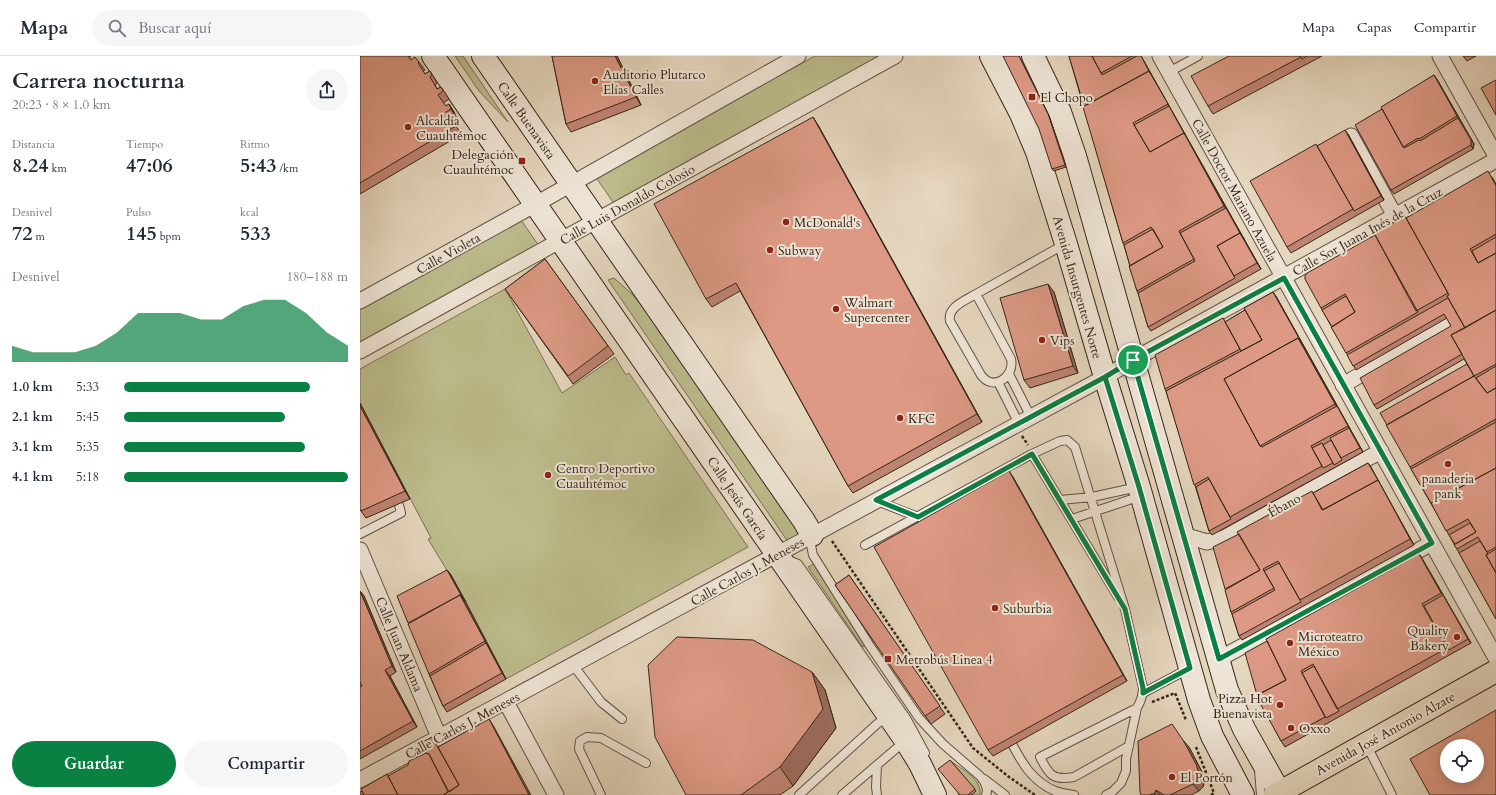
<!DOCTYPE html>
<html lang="es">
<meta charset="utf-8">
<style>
:root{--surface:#fff;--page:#f6f6f7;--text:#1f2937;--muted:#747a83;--line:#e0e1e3;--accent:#0b8043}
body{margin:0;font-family:Cardo,serif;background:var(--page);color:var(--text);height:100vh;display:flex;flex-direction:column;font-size:15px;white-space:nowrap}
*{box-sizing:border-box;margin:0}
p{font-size:13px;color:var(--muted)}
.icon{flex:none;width:22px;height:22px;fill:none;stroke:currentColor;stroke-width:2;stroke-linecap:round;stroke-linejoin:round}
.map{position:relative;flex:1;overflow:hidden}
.drawer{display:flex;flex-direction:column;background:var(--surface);width:360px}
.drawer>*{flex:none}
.controls{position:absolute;left:1080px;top:683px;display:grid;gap:8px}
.controls a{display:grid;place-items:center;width:44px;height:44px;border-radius:50%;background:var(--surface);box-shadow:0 2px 10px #0003;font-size:20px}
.pin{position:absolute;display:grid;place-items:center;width:34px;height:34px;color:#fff;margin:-17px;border:2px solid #fff;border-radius:50%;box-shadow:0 1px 4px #0007}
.round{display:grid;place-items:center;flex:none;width:42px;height:42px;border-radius:21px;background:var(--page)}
.head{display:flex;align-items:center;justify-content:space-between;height:68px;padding:0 12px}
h1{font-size:22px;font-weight:800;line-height:30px}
.stats{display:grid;grid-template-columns:repeat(3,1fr);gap:6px;height:68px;padding:4px 12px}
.stats div{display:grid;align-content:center}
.stats b{font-size:20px;font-weight:800}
.stats small{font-size:11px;font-weight:400}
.stats p{font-size:11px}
.chart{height:112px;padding:8px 12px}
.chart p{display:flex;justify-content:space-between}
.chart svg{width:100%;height:72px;margin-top:4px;fill:var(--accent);opacity:.7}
.primary-button{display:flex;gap:8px;margin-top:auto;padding:8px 12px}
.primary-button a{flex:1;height:46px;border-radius:24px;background:var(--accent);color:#fff;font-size:16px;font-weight:800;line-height:46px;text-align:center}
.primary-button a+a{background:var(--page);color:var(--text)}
ul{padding:0 12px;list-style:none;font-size:13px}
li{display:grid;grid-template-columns:64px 48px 1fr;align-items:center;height:30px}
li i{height:10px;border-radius:5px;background:var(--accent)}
header{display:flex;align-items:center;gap:24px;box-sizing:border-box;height:56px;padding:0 20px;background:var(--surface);border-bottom:1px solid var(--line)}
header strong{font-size:19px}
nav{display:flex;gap:22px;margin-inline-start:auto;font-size:14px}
.search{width:280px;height:36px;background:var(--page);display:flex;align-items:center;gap:10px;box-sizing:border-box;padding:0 14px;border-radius:22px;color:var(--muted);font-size:15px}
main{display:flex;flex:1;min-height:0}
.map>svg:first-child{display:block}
.green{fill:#bcbc8c;stroke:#7a7153}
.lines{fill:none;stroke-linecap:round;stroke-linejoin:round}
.lane-casing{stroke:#625243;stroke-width:10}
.street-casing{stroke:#625243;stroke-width:17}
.secondary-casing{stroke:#37261a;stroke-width:24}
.primary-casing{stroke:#37261a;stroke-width:24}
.path{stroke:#37261a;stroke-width:2.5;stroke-dasharray:3 2;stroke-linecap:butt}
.lane{stroke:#eee4d5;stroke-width:8}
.street{stroke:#eee4d5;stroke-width:15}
.secondary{stroke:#eee4d5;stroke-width:22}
.primary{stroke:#e5d6be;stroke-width:22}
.wall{fill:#be8472;stroke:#37261a}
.shaded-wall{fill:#9b6b5c;stroke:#37261a}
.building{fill:#dd9984;stroke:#37261a;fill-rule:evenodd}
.route-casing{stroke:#fff;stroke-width:8}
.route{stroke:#0b8043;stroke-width:5}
.poi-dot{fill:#8f2418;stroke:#eee4d5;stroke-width:1.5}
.labels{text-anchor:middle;stroke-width:4;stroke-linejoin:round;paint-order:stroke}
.poi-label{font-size:13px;fill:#37261a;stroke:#eee4d5;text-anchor:start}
.street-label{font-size:13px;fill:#37261a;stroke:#eee4d5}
</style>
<header>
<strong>Mapa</strong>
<div class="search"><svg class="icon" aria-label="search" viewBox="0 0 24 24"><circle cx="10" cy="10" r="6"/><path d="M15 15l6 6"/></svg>Buscar aquí</div>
<nav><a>Mapa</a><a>Capas</a><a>Compartir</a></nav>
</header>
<main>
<section class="drawer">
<div class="head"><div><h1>Carrera nocturna</h1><p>20:23 · 8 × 1.0 km</p></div><a class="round"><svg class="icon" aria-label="share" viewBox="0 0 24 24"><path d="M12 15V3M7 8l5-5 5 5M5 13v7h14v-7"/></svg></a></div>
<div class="stats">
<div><p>Distancia</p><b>8.24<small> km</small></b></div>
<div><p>Tiempo</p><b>47:06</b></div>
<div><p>Ritmo</p><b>5:43<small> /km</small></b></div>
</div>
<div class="stats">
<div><p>Desnivel</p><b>72<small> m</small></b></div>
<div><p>Pulso</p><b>145<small> bpm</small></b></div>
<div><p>kcal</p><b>533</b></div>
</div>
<div class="chart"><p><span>Desnivel</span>180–188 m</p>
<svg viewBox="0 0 160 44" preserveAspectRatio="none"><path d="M0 44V34L10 38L20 38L30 38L40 34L50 26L60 14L70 14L80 14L90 18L100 18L110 10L120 6L130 6L140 14L150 26L160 34V44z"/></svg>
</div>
<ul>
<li><b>1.0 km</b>5:33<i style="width:83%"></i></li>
<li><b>2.1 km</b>5:45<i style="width:72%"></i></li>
<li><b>3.1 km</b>5:35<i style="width:81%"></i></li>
<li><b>4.1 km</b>5:18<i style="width:100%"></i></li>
</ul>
<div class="primary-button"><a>Guardar</a><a>Compartir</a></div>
</section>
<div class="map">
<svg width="1136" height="739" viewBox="0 0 1136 739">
<rect width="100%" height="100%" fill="#e5d6be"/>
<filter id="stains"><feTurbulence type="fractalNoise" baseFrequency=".005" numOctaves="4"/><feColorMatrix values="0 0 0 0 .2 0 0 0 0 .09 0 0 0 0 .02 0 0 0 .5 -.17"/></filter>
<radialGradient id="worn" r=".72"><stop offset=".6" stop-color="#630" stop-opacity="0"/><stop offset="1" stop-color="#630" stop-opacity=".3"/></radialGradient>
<path class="green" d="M95 0H103L148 66 119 35Z
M455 0H523L255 149 235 120Z
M161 164 179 190 0 287V252Z
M254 222 272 238 307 281 441 477 430 484 426 483 424 480 248 224Z
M145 233 202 337 255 301 266 319 269 317 388 491 146 623 106 546 68 483 71 482 0 347V313Z
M454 508 504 588V591L502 590 448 511Z
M592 706C603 714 622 723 620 739H612Z"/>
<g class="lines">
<g class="lane-casing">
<path id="lane" d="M809 16 838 0
M616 238 651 303C655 321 633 336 621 319L590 265C587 251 606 244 616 238Z
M616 238 705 188
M649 318 671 361
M638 326 659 368
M672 398 758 541
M700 444 732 441 778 431
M517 445 558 461
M712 463 781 440
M0 478 41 457 39 449
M452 480 451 489 453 499 510 590 559 662 583 688 620 720C625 726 629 732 626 739
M505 489 672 398 700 385 707 384 715 391 765 553 783 632C783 640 781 645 777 652L680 701C689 719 693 725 714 721L769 690
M428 504 438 508 546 662 565 697
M213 609 241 646 262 663
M783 637 828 613
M651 686C662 707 672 725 695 735 701 737 708 738 714 739
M1006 688 1032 739
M517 709 516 731 517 739
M899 714 901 739
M624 723 645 739
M241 739 219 693 220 685 227 681 241 682 286 707
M439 739 517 668 528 660
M482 739 545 685
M746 739 752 736 761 727 766 715V703L777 652"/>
</g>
<g class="street-casing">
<path id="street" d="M800 0 1136 602
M1080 0 1136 100
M991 80 1035 160
M0 245 176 148 438 0
M0 295 535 0
M983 329 1089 267
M823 479 847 486 864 482 1021 395
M0 494 79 681
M859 603 1072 487
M146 646 196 739
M0 724 745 321 780 300 1136 104"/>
</g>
<g class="secondary-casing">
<path id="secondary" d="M73 0 546 685 560 708 575 739
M123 0 444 465 452 479
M631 0 661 58 677 96 706 188 745 321 779 431 839 644 852 680 883 739
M673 0 700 56 715 100 867 634 884 673 921 739"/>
</g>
<g class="primary-casing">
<path id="primary" d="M915 739 1136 615"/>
</g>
<path class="path" d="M662 380 668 389
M472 485 613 692 649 721 675 739
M792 646 815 637 826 664
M836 691 854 737 851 739"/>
<use href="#lane" class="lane"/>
<use href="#street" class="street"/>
<use href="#secondary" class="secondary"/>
<use href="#primary" class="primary"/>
</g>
<path class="wall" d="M0 0H51L49 1 51 4 59 6 65 14 63 15 65 18 70 15 75 23 77 27 75 29 77 33 81 31 86 38 89 43 83 47 86 50 89 48 94 56 96 61 91 64 102 78 0 138Z
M192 0H257L281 49 211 76 206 68Z
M709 0H781L901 213 791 275 788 271 778 237 777 235 770 210 764 189 763 187Z
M869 0H962L853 58 848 50Z
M1103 0H1116L1107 5Z
M1074 19 1078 25 1114 88 1113 93 1034 138 1031 134 1022 53Z
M689 60 706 111 694 115 692 113Z
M458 69 622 366 493 437 488 430 380 235 352 251 346 243Z
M988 78 1024 144 931 197 927 191 957 90Z
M1132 121 1136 128V563L1089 479 1050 411 1107 308 1104 303 1017 353 1014 349 1091 270 1087 262 996 314 961 252 1046 162Z
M185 203 254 298 213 328 145 233Z
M694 236 718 317 670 332 664 324Z
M913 236 917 242 1003 396 852 479 849 475 806 335 805 333 863 262 865 266 885 254Z
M0 347 50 443 6 462 1 455Z
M1008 407 1054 489 882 584 879 580 872 558 871 556 953 437Z
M653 421 767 625 633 700 628 694Z
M1059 498 1063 504 1111 587 925 691 921 685 897 639 907 585Z
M87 514 91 519 146 623 87 656 83 650 69 618Z
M489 519 585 658 571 668 475 529Z
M0 535 4 540 36 616 30 620 57 671 0 703Z
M452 616 465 634 476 672 433 730 420 739H326Z
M829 691 842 716 845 724 843 731 839 735 831 739H781Z
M590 704 616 735 612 739H599Z"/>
<path class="shaded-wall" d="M255 0H257L281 49 276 41Z
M659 0 689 60 706 111 705 109Z
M781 0 884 183 864 150Z
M1074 19 1078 25 1114 88 1113 93 1111 89 1098 62Z
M89 48 94 56 96 61 91 53Z
M453 61 458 69 622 366 617 358Z
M985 74 988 78 1024 144 1021 140Z
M880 177 884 183 901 213 897 207Z
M688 228 694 236 718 317 713 310Z
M913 236 917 242 1003 396 975 348Z
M0 347 50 443 45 435 0 350Z
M1008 407 1011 411 1054 489 1050 483Z
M649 415 653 421 767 625 763 619Z
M1059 498 1063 504 1111 587 1108 583Z
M87 514 91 519 106 546 102 541Z
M0 535 4 540 36 616 32 610Z
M100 539 106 547 146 623 142 617Z
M25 614 30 620 57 671 53 665Z
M452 616 465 634 476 672 433 730 420 711Z
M129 663 134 671 171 739H169Z
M823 684 829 691 842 716 845 724 843 731 839 735 833 728Z
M796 734 800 739H795L794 738Z"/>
<path class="building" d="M0 0H48L51 4 55 1 59 6 58 7 65 18 70 15 72 19 70 21 77 33 81 31 83 35 78 39 86 50 89 48 91 53 86 56 96 70 0 127Z
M192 0H255L276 41 206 68Z
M643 0H659L688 58 705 109 692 113 679 73Z
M709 0H732L742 19 777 0H781L790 17 789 15 724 50Z
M732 0H772L741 17Z
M869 0H940L941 1 848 50 831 20Z
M940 0H947L942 3Z
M789 15 808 48 773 67 790 96 824 77 864 150 819 175 834 203 777 235 769 210 803 191 791 171 763 187 723 51Z
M1074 19 1097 60 1059 83 1058 82 1043 91 1021 51Z
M1136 24V59L1121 32Z
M809 50 825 79 824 77 790 96 774 69Z
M1022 53 1044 92 1059 84 1060 85 1098 62 1111 84V89L1031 134 995 69Z
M453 61 617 358 488 430 376 227 346 243 294 148Z
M985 74 1021 140 994 155 957 90Z
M956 88 993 153 927 191 890 125Z
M1128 115 1136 130V178L1110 193 1118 207 1136 197V254L1105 272 1087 240 1089 239 1046 162Z
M866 152 881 179 880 177 857 190 875 222 788 271 778 237 835 205 820 177Z
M1045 160 1088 237 1056 255 1014 177Z
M793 173 803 191 770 210 764 189Z
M880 177 897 207 874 220 857 190Z
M1015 179 1058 256 986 297 971 271 995 256 985 238 961 252 945 223V220L947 217Z
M1136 181V197L1118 207 1112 195Z
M185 203 248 290 208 320 145 233Z
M688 228 713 310 664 324 640 242Z
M913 236 940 284 938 282 864 323 900 390 902 391 977 350 988 370 951 390 962 410 870 461 848 421 834 429 806 335 902 284 884 252Z
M986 240 995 256 972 271 962 254Z
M1088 242 1105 272 1091 279 1102 298 1014 349 1000 322 1091 270 1084 258 993 310 987 299Z
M885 254 902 284 881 295 865 266Z
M1136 254V308L1114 320 1091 279Z
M863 262 880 293 805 333 795 299Z
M938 282 975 348 900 390 864 323Z
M1107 308 1114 320 1027 369 1020 357Z
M1136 310V332L1127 337 1116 322Z
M1114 320 1127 337 1136 332V363L1050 411 1026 369Z
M0 350 45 435 1 455 0 453Z
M1136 366V412L1071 447 1051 413Z
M989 372 1000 392 981 402 970 382Z
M971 384 982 404 974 409 963 389Z
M962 387 973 407 963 412 952 392Z
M1008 407 1019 426 1018 424 963 454 953 437Z
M1136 412V491L1127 496 1118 481 1097 493 1094 489 1116 476 1108 463 1086 475 1071 447Z
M649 415 763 619 628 694 514 491Z
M849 423 871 463 849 475 836 431Z
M1018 424 1050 483 940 544 918 505 903 513 914 532 871 556 865 534 900 514 877 476 952 435 962 454Z
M1110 467 1116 476 1095 488 1089 479Z
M879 478 900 514 865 533 853 491Z
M1120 485 1128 498 1126 499 1136 517V563L1099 497Z
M1136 493V517L1126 499Z
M1059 498 1081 537 1062 548 1087 592 977 653 953 608 941 615 965 661 921 685 896 640 926 624 906 583Z
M919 507 941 546 879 580 872 558 915 534 904 515Z
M87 514 102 541 100 539 48 567 37 540Z
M489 519 580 650 565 660 475 529Z
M0 535 32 610 25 614 53 665 0 695V631L2 630 0 626Z
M100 539 125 585 69 618 48 568Z
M1083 539 1108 583 1089 594 1064 550Z
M317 581 393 584 452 616 463 653 420 711 381 739H326L295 681 288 609Z
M907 585 926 624 897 639 885 597Z
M126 587 142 617 83 650 70 620Z
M954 610 979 655 966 662 942 617Z
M1136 654V739H1070L1050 703ZM1087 690H1117V720H1087Z
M129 663 169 739H83L99 729 78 691Z
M812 668 823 684 836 708 839 717 837 723 833 728 810 739H804L796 734 794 738H791V739H781L780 736 778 685Z
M72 681 99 729 89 736 70 700 69 698 66 697 61 687Z
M66 697 69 698 88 736 83 739H38L28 720 48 709 49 705Z
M590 704 615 733 608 739H600L578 713Z
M27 718 38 739H4L1 733Z
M2 735 4 739H0V736Z"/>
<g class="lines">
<g class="route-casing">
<path id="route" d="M773 304 745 321 516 444 558 461 672 398 765 553 783 632V637L830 612 779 431 745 321 780 300 924 222 1072 487 859 603 773 304"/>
</g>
<use href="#route" class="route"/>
</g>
<g class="poi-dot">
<circle cx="235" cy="25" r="4"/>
<rect x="668" y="37" width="8" height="8" rx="2"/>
<circle cx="48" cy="71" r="4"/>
<rect x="158" y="101" width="8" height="8" rx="2"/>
<circle cx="426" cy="166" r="4"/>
<circle cx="410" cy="194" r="4"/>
<circle cx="476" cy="253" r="4"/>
<circle cx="682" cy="284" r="4"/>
<circle cx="540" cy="362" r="4"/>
<circle cx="1088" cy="408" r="4"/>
<circle cx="188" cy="419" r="4"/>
<circle cx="635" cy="552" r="4"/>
<circle cx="1097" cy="581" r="4"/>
<circle cx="930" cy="587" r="4"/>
<rect x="524" y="599" width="8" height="8" rx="2"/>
<circle cx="920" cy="649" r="4"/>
<circle cx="931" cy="672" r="4"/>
<circle cx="812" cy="721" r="4"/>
</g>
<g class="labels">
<g class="poi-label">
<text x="243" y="23">Auditorio Plutarco<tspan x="243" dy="15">Elías Calles</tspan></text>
<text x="680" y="46">El Chopo</text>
<text x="56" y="69">Alcaldía<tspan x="56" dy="15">Cuauhtémoc</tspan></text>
<text x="154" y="103" text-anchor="end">Delegación<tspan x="154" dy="15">Cuauhtémoc</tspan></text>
<text x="434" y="171">McDonald's</text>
<text x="418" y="199">Subway</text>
<text x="484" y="251">Walmart<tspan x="484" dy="15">Supercenter</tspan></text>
<text x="690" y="289">Vips</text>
<text x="548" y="367">KFC</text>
<text x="196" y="417">Centro Deportivo<tspan x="196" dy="15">Cuauhtémoc</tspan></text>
<text x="1088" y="427" text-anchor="middle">panaderia<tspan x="1088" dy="15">pank</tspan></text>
<text x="643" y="557">Suburbia</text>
<text x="1089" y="579" text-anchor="end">Quality<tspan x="1089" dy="15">Bakery</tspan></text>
<text x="938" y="585">Microteatro<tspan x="938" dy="15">México</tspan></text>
<text x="536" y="608">Metrobús Linea 4</text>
<text x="912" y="647" text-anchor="end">Pizza Hot<tspan x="912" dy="15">Buenavista</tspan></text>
<text x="939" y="677">Oxxo</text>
<text x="820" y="726">El Portón</text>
</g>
<g class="street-label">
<text transform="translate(167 64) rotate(55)" y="5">Calle Buenavista</text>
<text transform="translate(875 134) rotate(61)" y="5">Calle Doctor Mariano Azuela</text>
<text transform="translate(267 148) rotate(-29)" y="5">Calle Luis Donaldo Colosio</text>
<text transform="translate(1007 175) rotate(-29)" y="5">Calle Sor Juana Inés de la Cruz</text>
<text transform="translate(88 197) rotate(-29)" y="5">Calle Violeta</text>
<text transform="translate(718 231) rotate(74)" y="5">Avenida Insurgentes Norte</text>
<text transform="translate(378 442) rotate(56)" y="5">Calle Jesús García</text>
<text transform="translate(924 449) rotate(-29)" y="5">Ébano</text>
<text transform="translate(387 515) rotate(-29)" y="5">Calle Carlos J. Meneses</text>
<text transform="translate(40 588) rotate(67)" y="5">Calle Juan Aldama</text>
<text transform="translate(102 669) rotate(-28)" y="5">Calle Carlos J. Meneses</text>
<text transform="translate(1025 677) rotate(-29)" y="5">Avenida José Antonio Alzate</text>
</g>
</g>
<rect width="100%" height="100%" filter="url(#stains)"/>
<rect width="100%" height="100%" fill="url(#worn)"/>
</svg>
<div class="controls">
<a><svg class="icon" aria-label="locate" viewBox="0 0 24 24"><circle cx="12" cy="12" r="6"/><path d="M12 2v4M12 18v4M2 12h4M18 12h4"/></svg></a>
</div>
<div class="pin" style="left:773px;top:304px;background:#1e9e55"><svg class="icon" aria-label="arrive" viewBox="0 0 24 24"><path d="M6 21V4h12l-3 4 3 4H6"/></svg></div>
</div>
</main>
